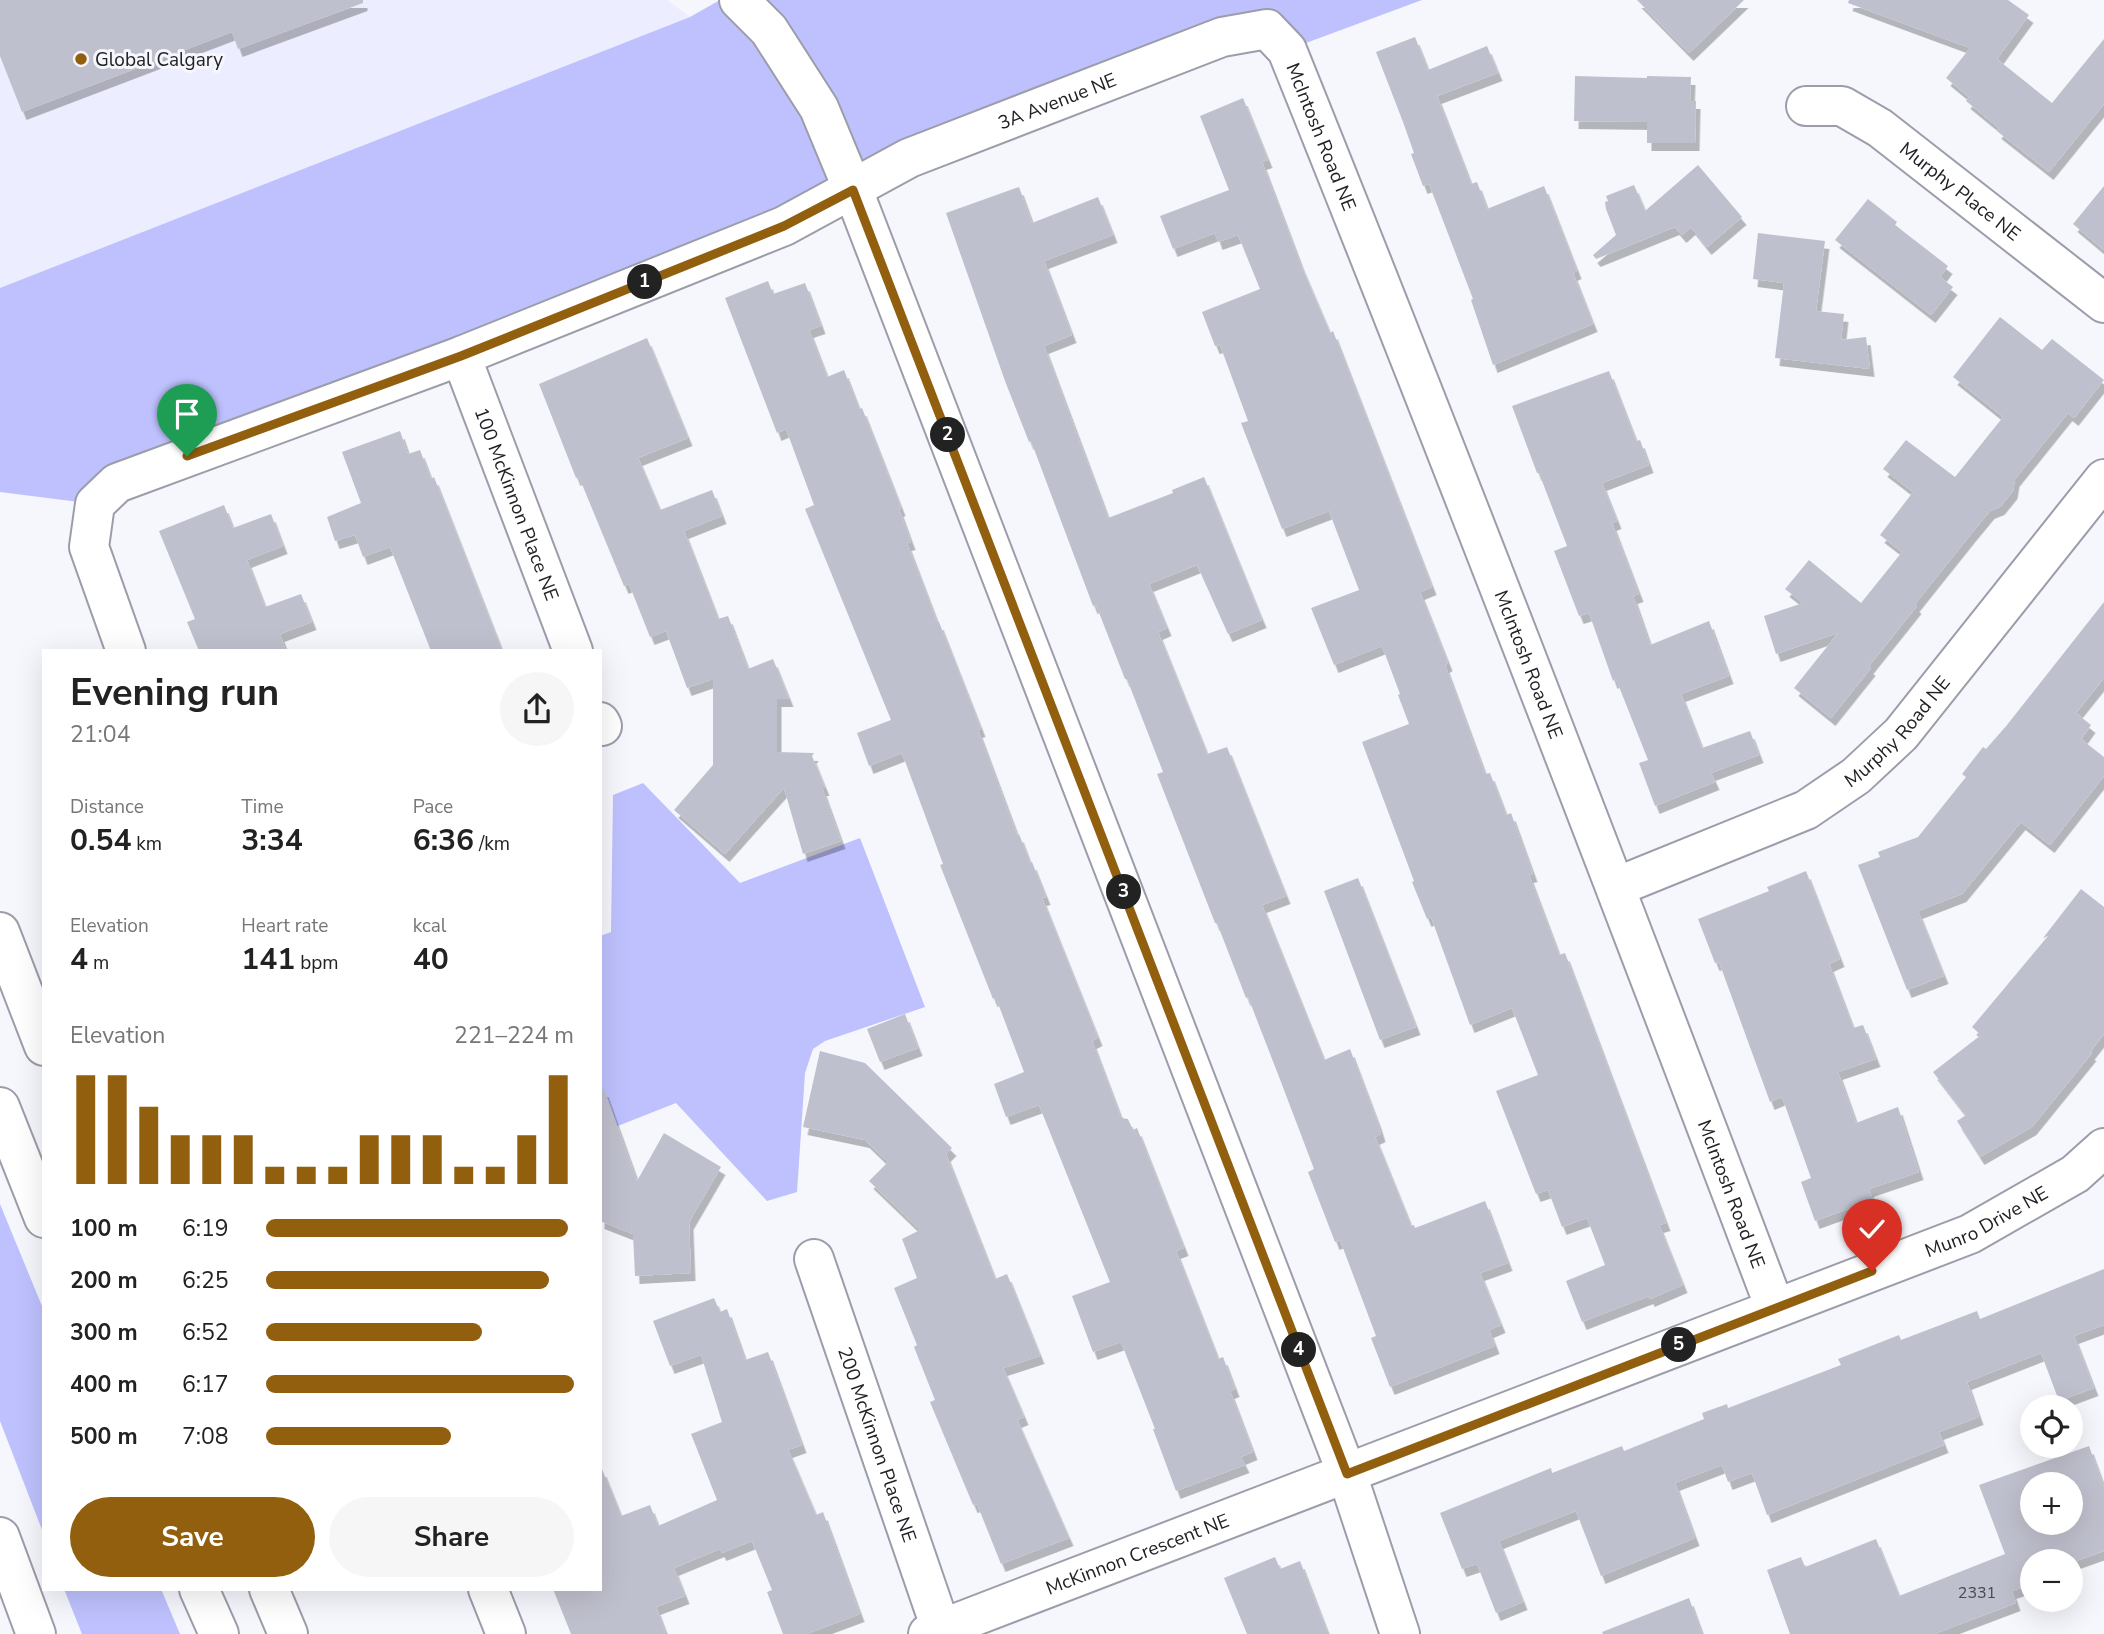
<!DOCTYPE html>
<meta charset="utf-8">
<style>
:root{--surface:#fff;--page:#f6f6f6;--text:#222;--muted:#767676;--accent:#915f0e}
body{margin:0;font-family:"Nunito Sans",sans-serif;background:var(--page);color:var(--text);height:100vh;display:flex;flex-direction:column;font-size:26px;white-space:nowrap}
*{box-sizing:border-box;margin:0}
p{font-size:23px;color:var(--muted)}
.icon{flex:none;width:38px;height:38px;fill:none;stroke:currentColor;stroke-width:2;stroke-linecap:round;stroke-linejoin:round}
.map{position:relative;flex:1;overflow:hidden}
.drawer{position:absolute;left:42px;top:649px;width:560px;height:942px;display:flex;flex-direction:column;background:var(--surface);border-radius:0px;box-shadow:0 7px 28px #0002}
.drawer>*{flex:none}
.buttons{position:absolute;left:2020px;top:1395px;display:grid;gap:14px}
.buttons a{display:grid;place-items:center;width:63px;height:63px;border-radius:50%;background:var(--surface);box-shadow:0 7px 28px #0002;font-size:35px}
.pin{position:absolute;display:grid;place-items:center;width:60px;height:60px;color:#fff;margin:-72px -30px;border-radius:50% 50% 50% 0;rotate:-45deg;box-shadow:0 0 7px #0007}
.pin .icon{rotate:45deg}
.km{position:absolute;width:35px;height:35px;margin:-18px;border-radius:50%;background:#222;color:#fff;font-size:19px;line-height:35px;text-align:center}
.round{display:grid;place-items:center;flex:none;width:74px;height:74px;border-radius:37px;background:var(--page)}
.head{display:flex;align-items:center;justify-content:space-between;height:119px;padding:0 28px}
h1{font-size:38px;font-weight:700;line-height:52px}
.figures{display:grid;grid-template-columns:repeat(3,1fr);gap:10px;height:119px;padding:7px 28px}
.figures div{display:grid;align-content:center}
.figures b{font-size:30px;font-weight:700}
.figures small{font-size:19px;font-weight:400}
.figures p{font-size:19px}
.chart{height:196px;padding:14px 28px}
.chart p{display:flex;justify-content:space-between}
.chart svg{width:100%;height:126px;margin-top:7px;stroke:var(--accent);stroke-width:6}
.button{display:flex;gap:14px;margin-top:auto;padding:14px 28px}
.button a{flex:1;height:80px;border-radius:42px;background:var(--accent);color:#fff;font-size:28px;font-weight:700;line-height:80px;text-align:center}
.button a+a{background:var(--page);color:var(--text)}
ul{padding:0 28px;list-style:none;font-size:23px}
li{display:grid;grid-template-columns:112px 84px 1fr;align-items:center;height:52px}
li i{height:18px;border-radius:9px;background:var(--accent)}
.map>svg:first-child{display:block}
.built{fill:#ecedfe}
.green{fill:#bec1fd}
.building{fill:#bfc0cd;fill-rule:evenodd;filter:url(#shadow)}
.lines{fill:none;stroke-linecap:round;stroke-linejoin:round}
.minor-casing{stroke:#9c9daa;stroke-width:42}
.major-casing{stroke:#9c9daa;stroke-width:42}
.minor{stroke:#fff;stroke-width:38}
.major{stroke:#fff;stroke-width:38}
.route-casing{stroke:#fff;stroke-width:14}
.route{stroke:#915f0e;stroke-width:9}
.poi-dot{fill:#915f0e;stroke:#f6f7fd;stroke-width:2.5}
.labels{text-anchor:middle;stroke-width:6;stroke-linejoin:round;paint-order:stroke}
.number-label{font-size:16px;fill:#484950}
.poi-label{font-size:19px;fill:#212126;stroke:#f6f7fd;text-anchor:start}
.street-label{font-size:19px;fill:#212126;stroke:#f6f7fd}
</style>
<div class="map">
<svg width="2104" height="1634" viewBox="0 0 2104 1634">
<defs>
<filter id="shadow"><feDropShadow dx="4.5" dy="8" stdDeviation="0" flood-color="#0004"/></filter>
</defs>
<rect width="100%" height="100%" fill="#f6f7fd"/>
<path class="built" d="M0 0H667L690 17 0 288Z"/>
<path class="green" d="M720 0H1422L1287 50 1267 29 95 504 0 492V288L690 17Z
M643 783 740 883 860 838 925 1007 825 1041 813 1049 805 1073 797 1192 767 1201 676 1103 600 1133V936L611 932 613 795Z
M0 1204 44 1311V1535L0 1421Z
M64 1589H161L180 1634H82Z"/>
<path class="building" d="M0 0H363V3L238 49 232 32 22 112 0 56Z
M1637 0H1744L1689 53Z
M1849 0H2008L2029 15 1997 59 2052 103 2104 39V104L2049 172 1997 131 1999 128 1966 101 1969 97 1946 78 1970 48 1848 3Z
M1415 37 1428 70 1487 46 1498 73 1437 96 1471 184 1477 182 1487 209 1544 186 1577 271 1573 273 1593 324 1493 365 1471 300 1473 299 1429 184 1423 186 1411 154 1414 153 1403 122 1376 52Z
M1575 76 1647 78V76L1691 77 1690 101H1696L1695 143H1647V122L1574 121Z
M1243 98 1268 160 1262 162 1300 263 1330 333 1333 331 1432 587 1420 592 1448 663 1445 665 1485 774 1490 773 1506 815 1511 813 1533 874 1529 875 1559 955 1565 953 1666 1223 1659 1225 1683 1285 1650 1299 1649 1296 1582 1322 1566 1281 1605 1265 1587 1218 1562 1227 1548 1190 1536 1194 1496 1091 1538 1075 1512 1008 1470 1025 1431 917 1427 919 1412 882 1414 881 1362 742 1409 724 1398 695 1400 694 1382 646 1334 665 1311 608 1359 590 1329 511 1282 529 1241 423 1248 421 1220 345 1215 346 1202 312 1260 289 1238 235 1218 242 1215 233 1173 249 1160 216 1229 190 1200 116Z
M1698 165 1742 217 1707 247 1691 227 1682 235 1675 227 1596 259 1593 255 1616 235 1606 209 1605 202 1608 201 1606 196 1634 185 1645 211Z
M2104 186V250L2073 224Z
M1019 187 1032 223 1098 197 1113 235 1044 261 1072 335 1044 346 1108 518 1173 493 1172 490 1204 477 1262 620 1228 634 1197 565 1149 584 1167 628 1158 632 1207 754 1227 747 1286 896 1262 905 1324 1060 1350 1049 1377 1121 1381 1134 1375 1137 1411 1226 1414 1225 1415 1228 1485 1201 1508 1263 1480 1273 1501 1325 1489 1330 1495 1346 1390 1387 1371 1338 1376 1336 1340 1240 1335 1242 1308 1172 1314 1169 1281 1082 1248 997 1246 998 1217 923H1215L1157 774 1163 772 1127 679H1125L1096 605 1093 606 1031 441 1029 442 1005 381 946 213Z
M1868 199 1897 222 1895 225 1948 266 1940 277 1953 287 1931 315 1835 240Z
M1758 233 1825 241 1816 311 1844 314 1841 340 1866 337 1870 369 1775 358 1784 283 1753 279Z
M768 281 773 294 805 283 821 326 809 330 827 377 844 370 859 409 862 408 901 508 899 509 911 542 907 543 937 622H939L981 729 978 730 1017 835 1019 834 1030 863 1032 862 1046 897 1042 898 1098 1038 1092 1041 1121 1118 1128 1119 1133 1130 1137 1128 1184 1248 1176 1251 1218 1359 1223 1357 1235 1389 1230 1391 1253 1452 1241 1457 1245 1465 1176 1491 1153 1429H1155L1121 1342 1093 1352 1072 1296 1110 1282 1039 1105 1006 1117 994 1084 1024 1072 996 998 993 999 940 865 943 864 902 753 869 766 857 733 891 720 805 509 814 505 786 429 777 433 725 298Z
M2000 317 2042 350 2052 339 2104 380 2074 418 2068 413 2015 479 2013 491 2000 507 1990 511 1971 534 1915 604 1917 606 1869 666 1871 668 1831 718 1794 688 1838 633 1776 654 1764 616 1803 603 1785 589 1809 560 1861 603 1902 552 1880 535 1913 492 1883 469 1906 440 1955 477 2003 417 1953 377Z
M647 338 688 438 638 458 660 510 712 490 722 516 684 531 718 619 728 616 748 669 773 659 789 699H777V752L814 753 812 756 825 788H822L841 841 803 854 784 788 725 854 674 810 713 765V679L687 688 666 631 650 637 629 584 624 586 579 477 576 478 539 384Z
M1609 371 1636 441 1640 440 1649 465 1602 483 1617 521 1612 523 1639 594 1633 596 1650 645 1709 621 1729 676 1681 694 1702 748 1750 731 1759 755 1711 773 1715 782 1655 806 1639 763 1648 760 1616 679 1613 681 1589 613 1579 616 1554 551 1567 546 1539 473H1537L1512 406Z
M400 431 408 454 420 450 431 479 434 477 502 651H431L390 547 363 557 355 535 335 541 327 517 361 503 342 452Z
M224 505 233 528 271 514 283 546 247 560 265 607 301 594 312 622 280 634 286 651H199L187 622 195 619 159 531Z
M2104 602V678L2076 713 2091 725 2081 739 2104 757V776L2050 845 2021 822 1962 894 1918 911 1944 976 1907 990 1858 865 1880 857 1878 852 1918 837 1966 777 1962 774 1983 747 1986 749 2007 725Z
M1806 871 1840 959 1829 964 1853 1028 1863 1025 1876 1059 1838 1072 1856 1123 1898 1107 1919 1172 1869 1189 1873 1200 1815 1221 1801 1182 1811 1178 1782 1097 1770 1102 1719 962 1715 963 1698 919 1769 891 1767 887Z
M1358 878 1416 1027 1380 1040 1324 891Z
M2081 889 2104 907V1034L2090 1052 2092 1053 2032 1127 1980 1157 1957 1121 1966 1115 1933 1072 1981 1035 1972 1027 2048 936 2043 938Z
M905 1014 918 1048 880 1062 867 1029Z
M820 1051 865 1063 952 1148 946 1154 995 1279 1007 1274 1040 1356 1003 1368 1024 1417 1017 1420 1069 1538 1001 1564 977 1504 973 1505 930 1402 935 1400 914 1347 917 1345 894 1288 917 1278 902 1239 920 1230 869 1181 888 1162 865 1140 803 1127Z
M600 1089H604L637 1181 664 1133 721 1167 689 1222 691 1273 635 1276 633 1234 600 1221Z
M2104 1269V1325L2074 1336 2094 1388 2059 1401 2041 1353 1967 1382 1979 1417 1939 1432 1944 1445 1767 1515 1752 1473 1728 1482 1722 1465 1675 1483 1695 1538 1601 1576 1576 1511 1499 1541 1523 1602 1496 1613 1477 1564 1462 1569 1440 1513 1551 1468 1552 1473 1622 1446 1624 1451 1704 1419 1702 1413 1727 1404 1728 1408 1841 1365 1838 1359 1899 1335 1901 1340 1977 1311 1980 1319Z
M714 1298 720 1312 727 1309 745 1360 768 1352 802 1445 788 1450 816 1515 823 1512 860 1614 806 1634H783L767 1592 772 1590 752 1541 722 1553 720 1549 674 1568 685 1596 656 1607 666 1634H571L553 1589H600V1469H602L621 1516 650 1505 658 1526 717 1500 691 1434 722 1422 701 1355 670 1366 653 1321Z
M2089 1446 2104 1487V1551L2070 1563V1561H2032V1584L2012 1591 2016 1603 1934 1634H1790L1767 1570 1801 1557 1805 1567 1876 1539 1899 1596 2005 1554 1979 1485ZM2032 1484H2070V1522H2032Z
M1275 1557 1280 1569 1300 1561 1328 1634H1247L1224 1578Z
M1689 1598 1702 1634H1603L1602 1632Z"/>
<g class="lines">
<g class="minor-casing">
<g id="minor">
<path d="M739 0 769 30 819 108 853 190 1347 1474 1400 1634"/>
<path id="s1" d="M1806 106H1842L1880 128 2104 303"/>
<path id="s2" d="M461 356 573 651"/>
<path id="s3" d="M126 651 89 547 95 504 117 483 461 356 784 226 909 158 1222 37 1267 29 1287 50C1455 467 1616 887 1775 1308"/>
<path d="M600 722 602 726"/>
<path id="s4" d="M1616 887 1806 810 1856 776 1901 734 2104 479"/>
<path id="s5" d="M814 1259 941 1629"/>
<path d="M0 1537 36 1634"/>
<path d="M488 1589 506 1634"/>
<path id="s6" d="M928 1634 1970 1234 2075 1174 2104 1148"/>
</g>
</g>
<g class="major-casing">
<path id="major" d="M0 932 44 1046
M0 1107 44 1218
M199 1589 219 1634
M269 1589 288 1634"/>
</g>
<use href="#minor" class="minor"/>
<use href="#major" class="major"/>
</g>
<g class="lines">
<g class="route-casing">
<path id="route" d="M187 456 461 356 784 226 853 190 1347 1474 1872 1271"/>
</g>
<use href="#route" class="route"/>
</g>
<circle class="poi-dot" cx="81" cy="59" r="7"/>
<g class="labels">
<g class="number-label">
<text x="1977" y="1598">2331</text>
</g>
<g class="poi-label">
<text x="95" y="66">Global Calgary</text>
</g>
<g class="street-label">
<text dy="7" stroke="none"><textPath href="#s3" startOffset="1200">3A Avenue NE</textPath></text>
<text dy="7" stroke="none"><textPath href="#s3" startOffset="1545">McIntosh Road NE</textPath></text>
<text dy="7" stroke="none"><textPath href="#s1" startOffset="182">Murphy Place NE</textPath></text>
<text dy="7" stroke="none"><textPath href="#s2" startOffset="158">100 McKinnon Place NE</textPath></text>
<text dy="7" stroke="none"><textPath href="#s3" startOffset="2112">McIntosh Road NE</textPath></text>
<text dy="7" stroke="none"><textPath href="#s4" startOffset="326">Murphy Road NE</textPath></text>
<text dy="7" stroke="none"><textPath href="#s3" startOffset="2679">McIntosh Road NE</textPath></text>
<text dy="7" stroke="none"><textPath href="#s6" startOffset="1136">Munro Drive NE</textPath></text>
<text dy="7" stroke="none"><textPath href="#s5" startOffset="196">200 McKinnon Place NE</textPath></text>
<text dy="7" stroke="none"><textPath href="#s6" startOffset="224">McKinnon Crescent NE</textPath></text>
</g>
</g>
</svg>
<div class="buttons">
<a><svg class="icon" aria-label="locate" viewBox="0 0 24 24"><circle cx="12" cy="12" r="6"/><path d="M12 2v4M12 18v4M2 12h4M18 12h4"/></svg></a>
<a>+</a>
<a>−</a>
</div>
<div class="pin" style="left:187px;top:456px;background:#1e9e55"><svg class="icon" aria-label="arrive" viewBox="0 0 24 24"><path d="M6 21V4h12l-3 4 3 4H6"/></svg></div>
<div class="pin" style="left:1872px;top:1271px;background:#d93025"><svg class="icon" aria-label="check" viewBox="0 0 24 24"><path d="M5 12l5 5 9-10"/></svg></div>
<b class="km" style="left:645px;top:282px">1</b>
<b class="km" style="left:948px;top:435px">2</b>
<b class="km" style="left:1124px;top:892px">3</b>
<b class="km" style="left:1299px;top:1350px">4</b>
<b class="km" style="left:1679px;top:1345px">5</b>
<section class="drawer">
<div class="head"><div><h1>Evening run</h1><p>21:04</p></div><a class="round"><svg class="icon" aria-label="share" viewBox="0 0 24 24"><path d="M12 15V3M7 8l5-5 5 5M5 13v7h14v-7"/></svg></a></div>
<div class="figures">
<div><p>Distance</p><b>0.54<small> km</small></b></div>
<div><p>Time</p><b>3:34</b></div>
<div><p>Pace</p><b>6:36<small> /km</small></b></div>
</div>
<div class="figures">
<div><p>Elevation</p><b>4<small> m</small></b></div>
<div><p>Heart rate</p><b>141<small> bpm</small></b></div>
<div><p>kcal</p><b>40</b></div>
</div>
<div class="chart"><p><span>Elevation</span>221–224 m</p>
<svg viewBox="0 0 160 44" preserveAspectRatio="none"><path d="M5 44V6M15 44V6M25 44V17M35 44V27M45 44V27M55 44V27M65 44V38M75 44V38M85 44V38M95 44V27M105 44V27M115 44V27M125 44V38M135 44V38M145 44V27M155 44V6"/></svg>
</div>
<ul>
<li><b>100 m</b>6:19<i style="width:98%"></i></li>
<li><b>200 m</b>6:25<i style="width:92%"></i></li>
<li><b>300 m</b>6:52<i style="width:70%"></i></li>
<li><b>400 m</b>6:17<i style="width:100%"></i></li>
<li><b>500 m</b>7:08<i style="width:60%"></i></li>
</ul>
<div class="button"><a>Save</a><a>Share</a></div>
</section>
</div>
